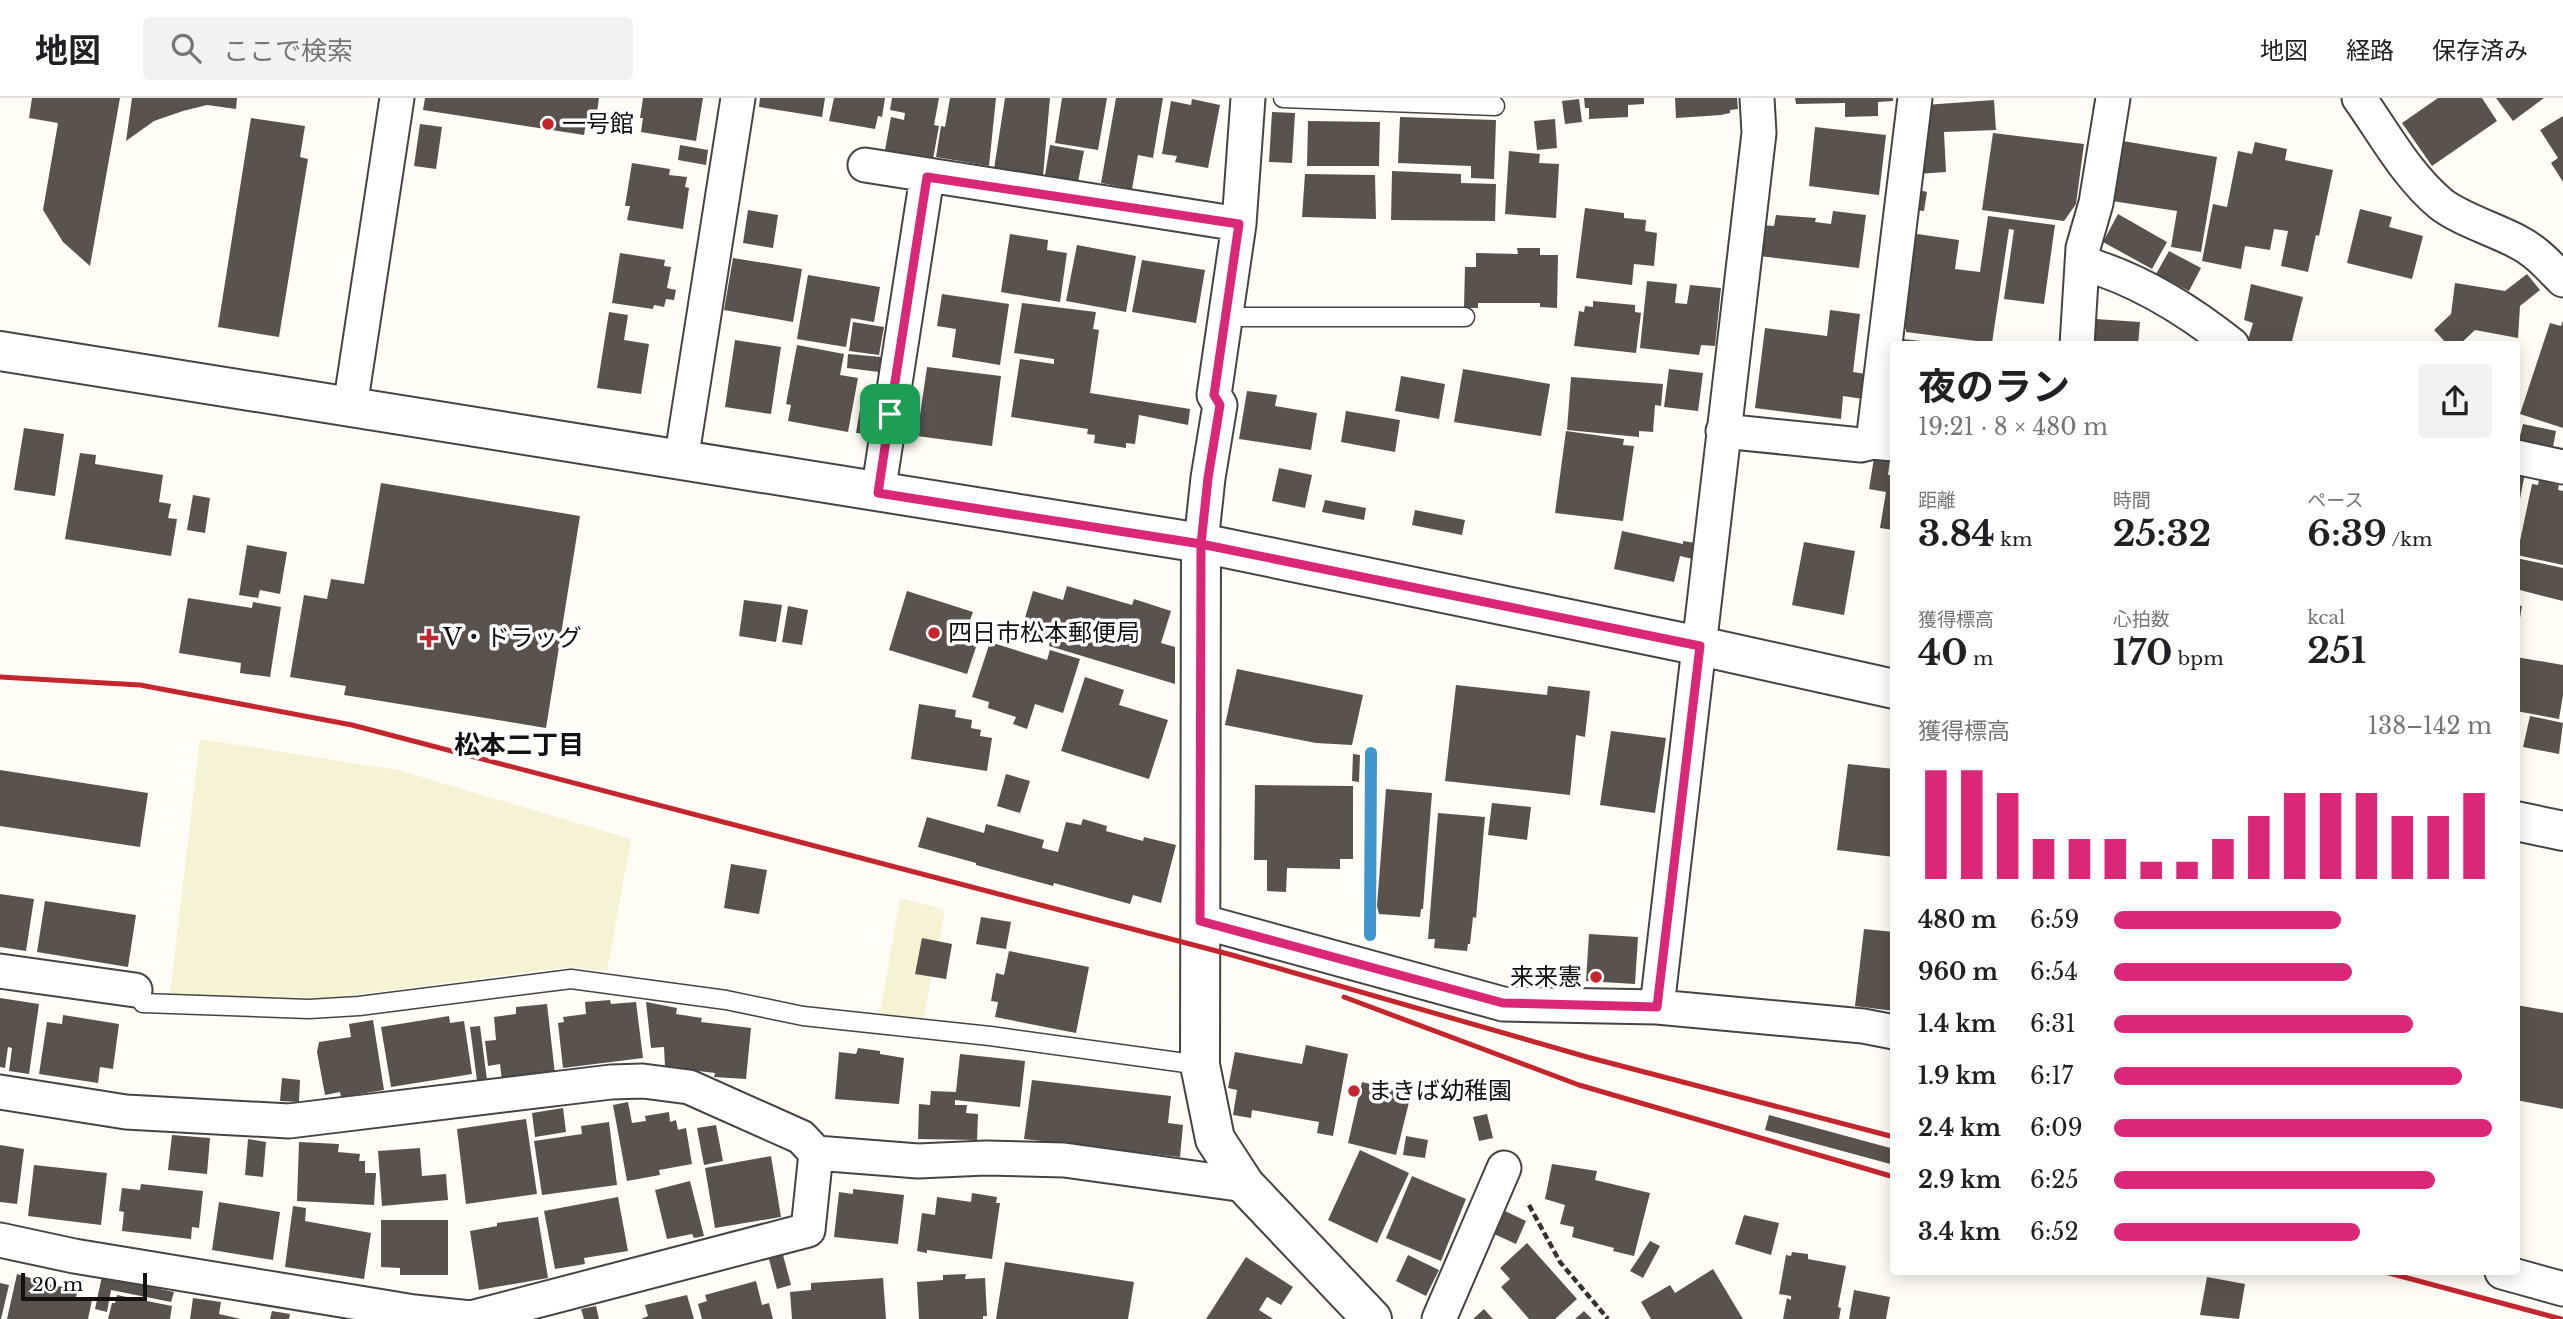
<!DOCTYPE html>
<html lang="ja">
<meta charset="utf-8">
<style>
:root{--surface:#fff;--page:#f2f2f2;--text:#202124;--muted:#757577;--line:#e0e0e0;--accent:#db2777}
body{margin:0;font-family:"Libre Baskerville","Noto Sans JP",serif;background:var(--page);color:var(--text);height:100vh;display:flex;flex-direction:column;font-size:26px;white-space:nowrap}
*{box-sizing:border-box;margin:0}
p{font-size:23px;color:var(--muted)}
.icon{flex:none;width:38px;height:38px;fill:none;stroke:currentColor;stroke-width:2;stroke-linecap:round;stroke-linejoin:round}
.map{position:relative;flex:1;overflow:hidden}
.sheet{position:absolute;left:1890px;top:243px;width:630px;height:934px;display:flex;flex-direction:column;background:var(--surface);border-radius:7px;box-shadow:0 4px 18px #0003}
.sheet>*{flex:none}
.scale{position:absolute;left:21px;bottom:18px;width:126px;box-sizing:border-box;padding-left:7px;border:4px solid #111;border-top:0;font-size:19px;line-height:24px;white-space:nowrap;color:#111;-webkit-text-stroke:5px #fff;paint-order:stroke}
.pin{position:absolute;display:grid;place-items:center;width:60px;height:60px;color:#fff;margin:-30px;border-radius:14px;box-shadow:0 4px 10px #0006}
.round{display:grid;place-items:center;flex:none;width:74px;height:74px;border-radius:7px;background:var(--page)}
.headline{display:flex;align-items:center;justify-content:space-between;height:119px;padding:0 28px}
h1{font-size:38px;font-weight:700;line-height:52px}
.stats{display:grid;grid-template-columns:repeat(3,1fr);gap:10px;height:119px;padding:7px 28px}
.stats div{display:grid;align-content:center}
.stats b{font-size:35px;font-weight:700}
.stats small{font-size:19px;font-weight:400}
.stats p{font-size:19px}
.chart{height:196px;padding:14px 28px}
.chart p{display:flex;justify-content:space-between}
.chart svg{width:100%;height:126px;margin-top:7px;stroke:var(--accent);stroke-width:6}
ul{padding:0 28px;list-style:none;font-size:23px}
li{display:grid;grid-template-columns:112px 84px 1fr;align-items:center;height:52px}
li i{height:18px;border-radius:9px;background:var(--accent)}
header{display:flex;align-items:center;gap:42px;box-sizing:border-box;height:98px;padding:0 35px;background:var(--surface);border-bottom:2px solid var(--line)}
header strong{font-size:33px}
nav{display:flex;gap:38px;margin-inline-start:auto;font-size:24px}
.search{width:490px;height:63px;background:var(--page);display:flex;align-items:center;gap:18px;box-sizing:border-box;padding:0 24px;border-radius:7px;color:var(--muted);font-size:26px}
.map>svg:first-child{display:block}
.farmland{fill:#f6f3d4}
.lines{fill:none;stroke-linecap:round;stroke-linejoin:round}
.stream{stroke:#3f96cf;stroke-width:12}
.building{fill:#5a524d}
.service-casing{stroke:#444;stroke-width:21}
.minor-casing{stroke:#444;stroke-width:37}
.tertiary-casing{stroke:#444;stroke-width:42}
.path{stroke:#333;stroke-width:4.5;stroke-dasharray:7 3.5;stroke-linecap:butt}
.service{stroke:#fff;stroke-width:18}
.minor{stroke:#fff;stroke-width:33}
.tertiary{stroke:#fff;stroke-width:38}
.rail{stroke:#c4262e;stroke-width:5}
.route-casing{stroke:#fff;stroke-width:14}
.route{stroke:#db2777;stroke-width:9}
.poi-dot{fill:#c4262e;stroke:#fff;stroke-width:2.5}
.labels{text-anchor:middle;stroke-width:7;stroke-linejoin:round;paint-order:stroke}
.poi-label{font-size:24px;fill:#111;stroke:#fff;text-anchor:start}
.neighbourhood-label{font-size:26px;font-weight:bold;fill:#111;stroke:#fff}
</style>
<header>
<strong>地図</strong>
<div class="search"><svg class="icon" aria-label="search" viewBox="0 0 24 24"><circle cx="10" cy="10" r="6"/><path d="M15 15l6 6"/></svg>ここで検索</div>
<nav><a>地図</a><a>経路</a><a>保存済み</a></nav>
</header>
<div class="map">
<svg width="2563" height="1221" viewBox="0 0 2563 1221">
<rect width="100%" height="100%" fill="#fffdf5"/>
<path class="farmland" d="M200 641 398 672 631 741 607 873 568 869 331 900 170 897Z
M900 800 945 812 923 922 880 916Z"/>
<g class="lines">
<path class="stream" d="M1370 837 1371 655"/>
</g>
<path class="building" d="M32 0H120L90 168 63 144 43 112 58 25 29 20Z
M132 0H237L236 11 207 7 183 13 154 23 126 43Z
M425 0H599L597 14 588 13 584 37 423 12Z
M643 0H703L696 43 641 34 643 20H640Z
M760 0H825L822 19 759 9Z
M834 0H885L882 19 878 18 875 31 829 23Z
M892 0H939L934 27 939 28 933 61 885 52 891 19 904 22 905 15 890 12Z
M950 0H996L989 68 936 59 941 28 945 29Z
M1005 0H1050L1043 78 994 71Z
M1062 0H1107L1098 52 1055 45Z
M1116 0H1163L1153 60 1138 57 1132 91 1101 85Z
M1584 0H1644V6L1628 7V19L1589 21V10H1585Z
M1675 0H1737L1738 11 1730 12V15L1721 17 1676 20Z
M1795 0H1893V3L1878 4V18L1845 19V5L1796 6Z
M2438 0H2482L2497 23 2432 68 2402 25Z
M2496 0H2544L2513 23Z
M1192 1 1220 7 1208 70 1175 64 1177 58 1162 56 1171 3 1191 7Z
M1579 1 1582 24 1565 26 1562 3Z
M1994 2 1996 32 1944 34 1946 74 1918 76 1925 7Z
M1272 14 1295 15 1292 65 1269 64Z
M2563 18V84L2551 65 2558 60 2540 32Z
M1400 19 1496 22 1494 81 1471 80V68L1398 65Z
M251 20 305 28 300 59 308 61 279 239 218 229Z
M1555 21 1557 50 1537 52 1534 23Z
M1308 23 1380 24 1379 68H1307Z
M420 26 442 29 436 71 414 68Z
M1815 29 1886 37 1879 97 1809 88Z
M1993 35 2084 46 2076 106 2064 123 1982 112Z
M2123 43 2217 59 2201 154 2171 149 2177 113 2112 103Z
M2255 44 2287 51 2285 62 2333 72 2319 138 2316 137 2308 174 2281 168 2288 133 2274 131 2270 152 2245 148 2241 171 2202 163 2213 106 2227 109 2238 53 2252 56Z
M680 47 708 52 706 67 678 62Z
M1050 47 1084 53 1078 84 1045 77Z
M1509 53 1540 56 1539 65 1559 66 1556 120 1505 116Z
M632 65 670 71 669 77 687 79 685 89 689 90 683 131 627 122 630 108H625Z
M1392 73 1461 76V85L1496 86 1495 123 1391 122Z
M1305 76 1375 77 1376 121 1302 119Z
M1919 92 1927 94 1924 113 1916 112Z
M1585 110 1624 115V120L1646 122 1645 133 1657 135 1654 168 1634 166 1632 187 1576 180Z
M2360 111 2392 119 2389 129 2423 138 2412 181 2347 165Z
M748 112 778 117 773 150 743 145Z
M1833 113 1866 117 1859 170 1759 158 1762 127 1774 128 1776 117 1816 120 1815 124 1831 126Z
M2118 116 2167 144 2152 171 2103 144Z
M1988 118 2055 127 2044 206 2004 201 2014 132 2009 131 1992 245 1906 234V231L1900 230 1912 138 1916 139 1917 136 1959 142 1955 171 1980 174Z
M1010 136 1048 142 1047 152 1067 155 1060 204 1001 194Z
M1077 147 1136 158 1126 214 1066 203Z
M1517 150H1540V157H1558L1557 210 1540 209V205H1478V210H1464L1465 169H1476V155L1518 156Z
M2169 153 2201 170 2189 193 2156 176Z
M620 155 665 162 664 168 671 169 667 190 676 192 674 202 666 201 664 209 654 207 653 211 612 205Z
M733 160 802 171 793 224 724 212Z
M1142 162 1205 172 1196 225 1132 214Z
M2527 176 2540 192 2520 208 2518 240 2475 232 2459 247H2448L2434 232 2451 216 2455 185 2505 193Z
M808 177 880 189 874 224 851 220 846 249 797 241Z
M1647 183 1677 186 1675 205 1687 206 1690 187 1721 190 1715 248 1701 247 1699 257 1640 250Z
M2251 186 2303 199 2291 247 2247 245 2253 225 2244 222Z
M942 196 1009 206 1000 267 952 259 956 231 937 228Z
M1593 203 1635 207V214L1641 215 1636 255 1574 248 1579 213 1584 214 1585 208 1593 209Z
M1022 205 1096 214 1093 231 1099 232 1090 295 1190 311 1188 327 1139 317 1135 346 1126 345V350L1094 345 1095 337 1087 336 1088 331 1011 319 1020 261 1054 266V261L1014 255Z
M1830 212 1860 216 1853 274 1866 276 1863 301 1843 298 1841 321 1755 310 1765 230 1827 238Z
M609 214 628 217 624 242 649 246 641 296 597 290Z
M2096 221 2140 224 2138 247H2095Z
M2563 223V330L2520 316 2550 225 2561 228Z
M853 224 884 229 879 257 849 253Z
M1903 241 1938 245V247H1903Z
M735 242 781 249 771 316 725 309Z
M797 247 844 256 840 277 858 280 848 334 788 323 791 307 786 306Z
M848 256 881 259 879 274 847 270Z
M927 269 1001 278 992 348 917 338Z
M1463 271 1550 286 1541 338 1454 324Z
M1669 271 1703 275 1698 313 1664 309Z
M1401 278 1445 286 1439 321 1395 313Z
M1571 279 1663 286 1661 308 1655 307 1653 334 1639 333V339L1567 332Z
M1247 293 1277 297 1275 308 1317 315 1311 352 1239 341Z
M861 305 874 308 868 336 856 335Z
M1346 313 1400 322 1395 354 1341 344Z
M2523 326 2556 333 2553 349 2519 342Z
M24 330 64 336 55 398 14 392Z
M1566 333 1624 341 1623 347 1634 348 1623 423 1555 415Z
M80 355 96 357 95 366 163 377 159 404 171 406 168 420 177 421 171 458 65 441Z
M1874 360 1890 362 1888 377H1894V432L1880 430 1886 394 1869 391Z
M1279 370 1312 377 1305 410 1272 403Z
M2516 373 2525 375 2518 411H2516Z
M2539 382 2559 387 2558 392 2563 393V467L2517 457 2532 386 2538 387Z
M381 385 580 418 546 630 344 597 346 588 290 579 304 497 327 501 331 481 364 486Z
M193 397 210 400 205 435 187 432Z
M1325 402 1366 410 1364 422 1322 414Z
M1415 412 1465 422 1462 437 1412 427Z
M1622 433 1683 446V443L1696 445 1693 461 1680 458 1674 484 1614 471Z
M1804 444 1855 453 1844 517 1792 507Z
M247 447 287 454 280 496 260 492 258 500 239 497Z
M2516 460 2563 470V503L2516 491Z
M1067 488 1132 507 1134 501 1171 513 1161 545 1175 549V586L1049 548 1050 542 1021 533 1033 493 1063 502Z
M907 493 973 514 966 533 980 537 967 576 889 552Z
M188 500 252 510 253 504 281 509 270 579 240 575 241 565 179 555Z
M744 502 782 507 776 544 739 538Z
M2516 507 2522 508 2518 532H2516Z
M788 508 808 512 802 547 782 544Z
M990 544 1047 562 1050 552 1080 561 1063 615 1035 606 1027 631 1013 626 1016 619 988 610 989 604 972 599Z
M2516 559 2563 567V597L2559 621 2516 613Z
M1237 571 1363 597 1352 647 1316 645 1225 627Z
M1085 579 1124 592 1119 607 1168 622 1149 681 1061 653Z
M1456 587 1547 597 1548 588 1590 593 1585 639 1576 637 1570 697 1445 683Z
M919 606 956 612 955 619 972 622 971 630 981 632 980 638 992 640 987 673 911 661Z
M2530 618 2563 625 2559 656 2523 649Z
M1611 633 1666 640 1655 715 1600 707Z
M1353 656 1360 657 1359 684 1352 683Z
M1848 666 1894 671V759L1837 752Z
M0 672 148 695 140 749 0 728Z
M1006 676 1030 683 1020 715 997 708Z
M1255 687 1353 688V761H1340V771L1287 770 1286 794 1267 793V762H1254Z
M1386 691 1432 695 1423 811H1421L1420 819 1379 816 1377 808Z
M1492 705 1531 709 1527 742 1488 737Z
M1438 715 1485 719 1476 820 1473 819 1470 846H1468L1467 853 1434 850 1435 841H1428Z
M927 719 984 735 986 726 1044 742 1042 750 1058 754 1066 724 1081 727 1083 721 1107 728 1106 733 1143 743 1144 739 1176 747 1161 805 1133 797 1130 806 1054 785 1053 788 976 767V765L918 749Z
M731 766 767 772 759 816 724 810Z
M0 796 34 801 26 853 0 849Z
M45 803 136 817 128 869 37 854Z
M981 819 1011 824 1006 851 976 846Z
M1864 831 1894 834V913L1855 908Z
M1589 836 1638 839 1635 886 1586 883Z
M922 840 952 846 946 881 915 876Z
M1009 853 1089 869 1076 935 995 919 998 904 991 903 996 875 1004 877Z
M0 900 39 906 29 976 9 973 12 950 8 949 5 970 0 969Z
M610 902 611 906 636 904 643 960 563 970 558 925 564 924 563 919 586 916 585 904Z
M646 904 677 910 676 916 702 920 701 924 751 930 746 981 714 979 715 975 665 969 664 949 651 950Z
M547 906 555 976 502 983 500 966 488 968 485 943 496 942 494 919 516 916V909Z
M2516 907 2563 915V1011L2516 1002Z
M63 917 119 926 113 971 100 969 98 985 39 976 47 924 62 926Z
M449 918 450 925 464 923 472 976 391 989 381 929Z
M373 922 384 992 341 999 340 994 325 997 317 954 319 944 351 939 349 926Z
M480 928 487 982 477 983 470 929Z
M1306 947 1348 956 1333 1038 1317 1035 1319 1024 1252 1012 1251 1020 1233 1017 1237 992 1228 990 1235 954 1302 966Z
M858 950 880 953V956L904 960 899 1006 835 1001 839 954 856 956Z
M960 956 1025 963 1020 1009 955 1002V1007H967L966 1015 978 1016 977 1042 918 1041 919 1006 930 1007 931 993 956 994Z
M282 980 300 982 299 1004 280 1003Z
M1032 982 1171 998 1168 1025 1183 1027 1180 1059 1024 1041Z
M1362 984 1411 996 1396 1057 1348 1045Z
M628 1004 632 1025 646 1023 645 1018 669 1014 670 1024 676 1022 678 1032 686 1030 692 1066 659 1072 660 1077 627 1083 613 1007Z
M563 1010 566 1034 535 1039 532 1015Z
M1487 1016 1493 1040 1479 1043 1473 1019Z
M1769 1017 1894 1051V1067L1765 1032Z
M526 1021 537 1096 466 1106 457 1031Z
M609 1024 617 1087 542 1097 534 1043 582 1036 581 1028Z
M716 1027 723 1063 704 1067 697 1030Z
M172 1037 210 1040 207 1076 168 1072Z
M1406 1038 1428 1042 1425 1060 1403 1057Z
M248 1041 266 1044 263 1079 245 1077Z
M299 1044 339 1046 338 1054 360 1056 359 1063H365V1075H376L374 1107 297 1103Z
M0 1047 24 1051 17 1106 0 1104Z
M420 1050 422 1078 446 1076 448 1102 382 1108 378 1053Z
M1360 1052 1409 1075 1377 1145 1328 1122Z
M771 1058 781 1119 715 1130 705 1070Z
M1552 1066 1597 1073 1595 1082 1650 1095 1634 1158 1613 1153 1614 1150 1572 1139 1574 1129 1560 1126 1565 1107 1545 1101Z
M34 1067 107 1075 101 1127 28 1118Z
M1412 1078 1466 1101 1441 1163 1386 1140Z
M690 1083 704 1138 694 1140 692 1136 667 1141 655 1092Z
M141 1086 203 1093 199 1130 192 1129 191 1141 122 1133 124 1114 119 1113 122 1090 140 1092Z
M853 1091 904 1097 898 1146 834 1139 839 1094 853 1096Z
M972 1095 997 1099 996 1105H1000L992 1161 927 1152V1155L917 1153 922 1115 935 1117 937 1099 971 1104Z
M618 1099 628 1153 584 1160 585 1166 555 1171 544 1113Z
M219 1104 280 1114 273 1162 212 1152Z
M293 1108 306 1110 305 1123 371 1135 364 1181 285 1169Z
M1505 1113 1526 1123 1516 1146 1494 1136Z
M1744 1117 1779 1125 1771 1157 1735 1146Z
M538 1119 548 1180 479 1192 470 1133 497 1128V1125Z
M381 1122H448V1177H400V1170L381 1169Z
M1650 1143 1660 1148 1643 1180 1630 1173Z
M1527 1145 1577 1201 1555 1221H1529L1501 1189 1510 1181 1500 1170Z
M1792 1154 1808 1156V1161L1846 1168 1838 1209 1841 1210 1839 1221H1783L1787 1200 1791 1202V1198L1779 1196 1786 1157 1791 1158Z
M783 1157 791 1187 777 1191 769 1161Z
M1408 1157 1439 1172 1426 1198 1396 1183Z
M1246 1159 1293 1189 1281 1207 1267 1199 1259 1212 1273 1221H1206Z
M1005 1164 1134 1184 1128 1221H996Z
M1713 1171 1743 1221H1651L1641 1204 1670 1187 1675 1195Z
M17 1176 34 1181 33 1183 78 1192 76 1199 92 1202 88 1221H7Z
M966 1176 965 1181 985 1180 987 1218H983V1221H919L917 1184 943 1182V1177Z
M102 1178 174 1194 171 1204 111 1192 107 1214 95 1211Z
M2207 1179 2245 1186 2239 1221 2200 1217Z
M883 1180 886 1221H792L790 1194 811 1192V1185Z
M756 1183 762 1207 769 1205 773 1221H702L698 1206 707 1203 705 1197Z
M0 1185 9 1187 1 1221H0Z
M1854 1192 1890 1199 1886 1221H1849Z
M117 1197 172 1208 170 1221H108L112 1205H115Z
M687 1197 694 1221H641L648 1218 645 1207Z
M193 1200 221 1204 219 1216 241 1221H190Z
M596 1208 599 1221H584L581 1211Z
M1484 1211 1493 1221H1473Z
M272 1213 290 1216 289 1221H270Z
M1584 1213 1592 1221H1575Z"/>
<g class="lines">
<g class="service-casing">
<path id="service" d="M1283 0 1495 8
M1226 219H1465
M135 892 143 905 309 911 359 908 571 881 726 902 803 918 990 938 1200 967"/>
</g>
<g class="minor-casing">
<path id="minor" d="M2359 0C2384 35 2407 78 2441 106 2460 121 2496 132 2518 144 2536 153 2549 168 2563 182
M865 67 1239 126
M2082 165C2136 180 2188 212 2232 247
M2077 247 2083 150 2096 105 2113 0
M350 309 397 0
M1723 333 1861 347 1873 344 1894 346
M1873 344 1915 0
M2516 359 2563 369
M681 363 738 0
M878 395 927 79
M1201 445 1208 380 1220 307 1214 297 1239 126 1248 0
M1200 823 1503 906 1657 909 1863 928 1894 934
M0 873 135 892
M1657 909 1759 35 1757 0
M0 994 126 1014 289 1023 611 984 643 983 689 989 801 1039 816 1055 918 1063 986 1060 1064 1062 1245 1087
M0 1142 74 1158 414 1214 471 1220 808 1132 816 1055
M2502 1174 2563 1191
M1439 1221 1504 1070"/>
</g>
<g class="tertiary-casing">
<path id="tertiary" d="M0 253 1201 445 1700 548 1894 591
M1201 445 1200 967 1215 1041 1245 1087 1372 1221
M2516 723 2563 733"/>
</g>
<path class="path" d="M1529 1107 1560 1164 1608 1221"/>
<use href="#service" class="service"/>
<use href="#minor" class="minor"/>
<use href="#tertiary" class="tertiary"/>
<path class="rail" d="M0 579 140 587 352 627 1232 857 1587 959 1894 1039
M1344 899 1579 987 1894 1079
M2385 1174 2561 1221"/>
</g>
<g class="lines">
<g class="route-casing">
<path id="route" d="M890 316 878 395 1201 446 1200 823 1503 905 1657 909 1700 548 1201 446 1208 380 1220 307 1214 297 1239 126 927 79 890 316"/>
</g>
<use href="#route" class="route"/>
</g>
<g class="poi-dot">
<circle cx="548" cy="26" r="7"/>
<circle cx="934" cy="535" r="7"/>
<path d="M425.5 529.5h7v7h7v7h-7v7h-7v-7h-7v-7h7z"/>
<circle cx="1596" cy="879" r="7"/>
<circle cx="1354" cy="993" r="7"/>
</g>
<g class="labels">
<g class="poi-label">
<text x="562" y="34">一号館</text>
<text x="948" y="543">四日市松本郵便局</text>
<text x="443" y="548">V・ドラッグ</text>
<text x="1582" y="887" text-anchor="end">来来憲</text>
<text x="1368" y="1001">まきば幼稚園</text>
</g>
<g class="neighbourhood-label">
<text x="519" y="656">松本二丁目</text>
</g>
</g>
</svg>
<div class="scale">20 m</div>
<div class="pin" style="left:890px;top:316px;background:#1e9e55"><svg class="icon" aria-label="arrive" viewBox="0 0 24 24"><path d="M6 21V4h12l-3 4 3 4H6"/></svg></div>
<section class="sheet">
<div class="headline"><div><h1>夜のラン</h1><p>19:21 · 8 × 480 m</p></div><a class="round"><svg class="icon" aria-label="share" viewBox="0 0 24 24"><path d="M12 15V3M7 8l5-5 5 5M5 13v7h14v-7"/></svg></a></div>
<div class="stats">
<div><p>距離</p><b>3.84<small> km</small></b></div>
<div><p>時間</p><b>25:32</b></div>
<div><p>ペース</p><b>6:39<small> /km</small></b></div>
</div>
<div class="stats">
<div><p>獲得標高</p><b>40<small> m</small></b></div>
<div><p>心拍数</p><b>170<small> bpm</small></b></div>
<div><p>kcal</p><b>251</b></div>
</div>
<div class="chart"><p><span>獲得標高</span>138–142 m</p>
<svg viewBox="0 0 160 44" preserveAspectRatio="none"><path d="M5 44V6M15 44V6M25 44V14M35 44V30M45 44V30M55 44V30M65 44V38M75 44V38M85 44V30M95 44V22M105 44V14M115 44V14M125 44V14M135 44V22M145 44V22M155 44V14"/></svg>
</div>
<ul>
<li><b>480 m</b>6:59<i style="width:60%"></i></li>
<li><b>960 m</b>6:54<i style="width:63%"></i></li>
<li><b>1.4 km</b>6:31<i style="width:79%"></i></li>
<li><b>1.9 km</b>6:17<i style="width:92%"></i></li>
<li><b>2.4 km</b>6:09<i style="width:100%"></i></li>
<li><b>2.9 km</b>6:25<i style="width:85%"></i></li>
<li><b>3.4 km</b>6:52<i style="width:65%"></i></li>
</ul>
</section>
</div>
